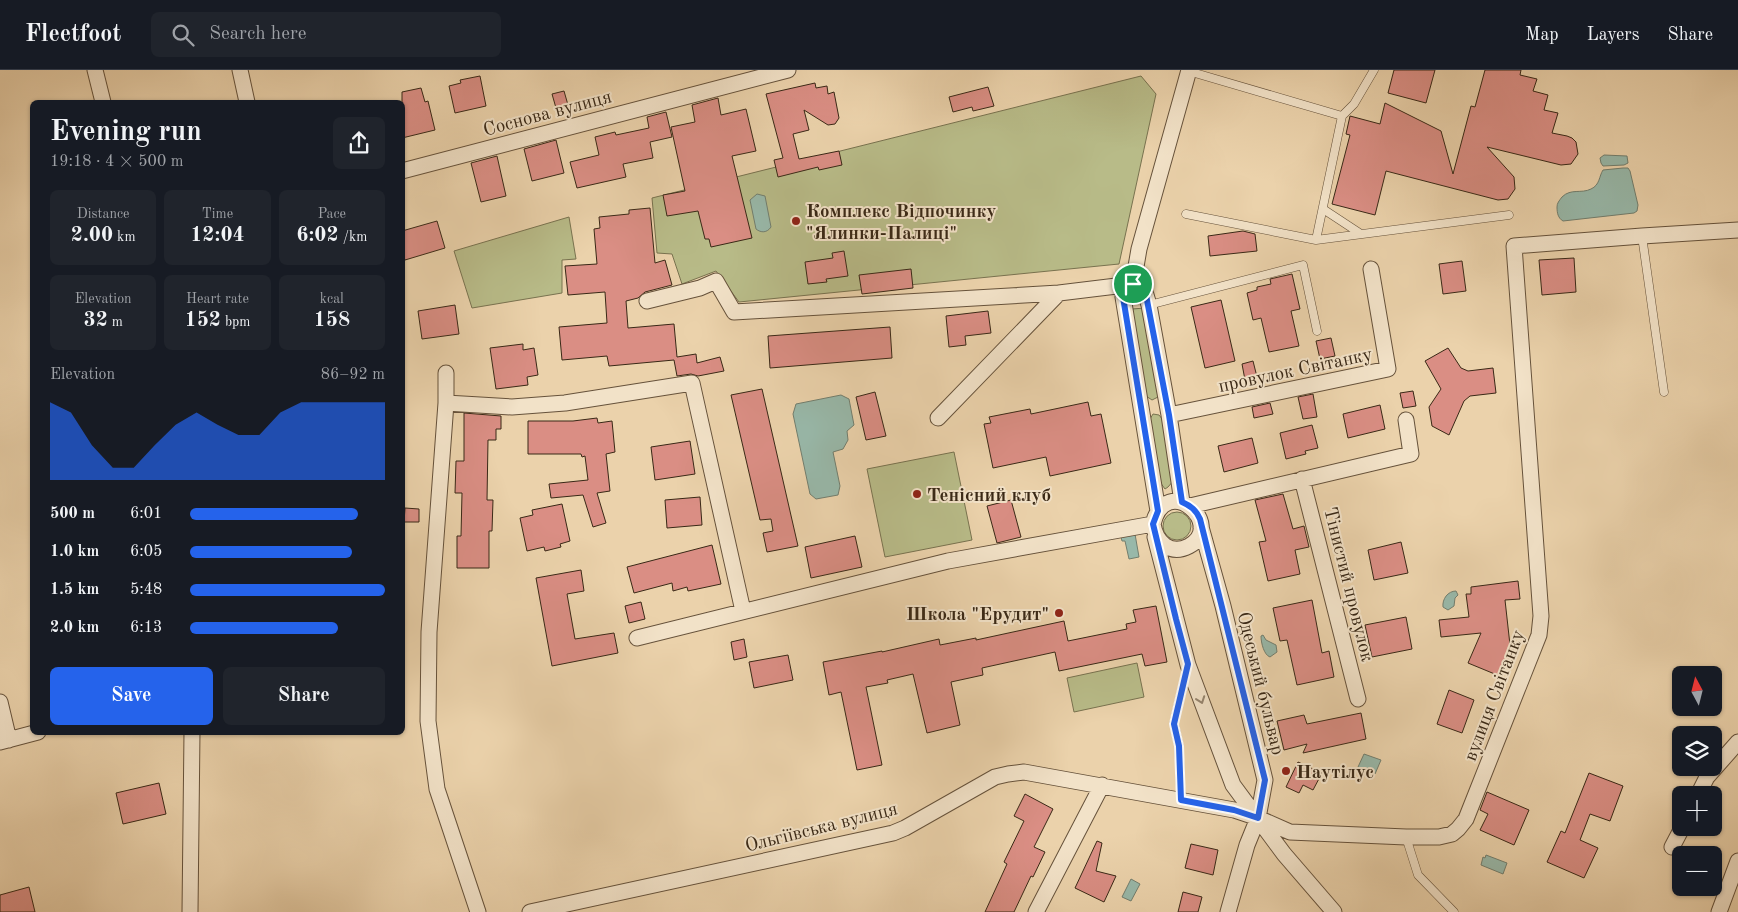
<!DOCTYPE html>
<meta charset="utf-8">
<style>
:root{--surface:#171b24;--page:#20242c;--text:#f1f3f6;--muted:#9ea1a6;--line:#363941;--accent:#2563eb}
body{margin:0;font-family:"Old Standard TT",serif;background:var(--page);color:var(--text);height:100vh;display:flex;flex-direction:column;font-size:19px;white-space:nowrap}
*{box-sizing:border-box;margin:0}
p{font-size:16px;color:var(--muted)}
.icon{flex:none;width:28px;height:28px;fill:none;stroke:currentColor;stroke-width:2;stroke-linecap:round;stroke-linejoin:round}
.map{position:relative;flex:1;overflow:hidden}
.side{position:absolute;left:30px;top:30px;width:375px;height:635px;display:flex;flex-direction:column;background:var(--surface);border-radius:8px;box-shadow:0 1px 4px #0004}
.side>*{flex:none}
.needle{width:32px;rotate:353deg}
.buttons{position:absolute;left:1672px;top:596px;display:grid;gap:10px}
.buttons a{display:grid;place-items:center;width:50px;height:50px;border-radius:8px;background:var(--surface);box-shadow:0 1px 4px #0004;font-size:25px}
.pin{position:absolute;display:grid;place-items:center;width:42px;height:42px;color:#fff;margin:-21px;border:2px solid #fff;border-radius:50%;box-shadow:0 1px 5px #0007}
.round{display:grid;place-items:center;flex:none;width:52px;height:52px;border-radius:8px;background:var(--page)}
.head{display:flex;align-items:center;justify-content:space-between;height:85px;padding:0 20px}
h1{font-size:28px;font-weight:800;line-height:38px}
.metrics{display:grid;grid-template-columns:repeat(3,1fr);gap:8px;height:85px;padding:5px 20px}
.metrics div{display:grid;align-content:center;border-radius:8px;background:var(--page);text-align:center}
.metrics b{font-size:21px;font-weight:800}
.metrics small{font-size:14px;font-weight:400}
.metrics p{font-size:14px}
.chart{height:140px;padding:10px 20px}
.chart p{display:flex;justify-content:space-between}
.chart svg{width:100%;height:90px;margin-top:5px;fill:var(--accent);opacity:.7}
.button{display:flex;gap:10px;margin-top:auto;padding:10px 20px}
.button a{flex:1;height:58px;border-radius:8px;background:var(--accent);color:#fff;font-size:20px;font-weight:800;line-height:58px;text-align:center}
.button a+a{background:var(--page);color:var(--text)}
ul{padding:0 20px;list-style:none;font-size:16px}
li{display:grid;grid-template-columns:80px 60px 1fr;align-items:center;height:38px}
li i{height:12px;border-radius:6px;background:var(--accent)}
header{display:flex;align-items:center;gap:30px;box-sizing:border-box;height:70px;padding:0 25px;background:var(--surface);border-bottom:1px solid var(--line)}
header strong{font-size:24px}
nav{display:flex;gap:28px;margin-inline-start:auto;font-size:18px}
.search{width:350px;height:45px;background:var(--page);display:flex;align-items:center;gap:12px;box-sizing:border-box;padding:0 18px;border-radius:8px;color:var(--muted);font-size:19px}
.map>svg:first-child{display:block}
.green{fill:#b8bb88;stroke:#78724f}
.water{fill:#98b8a9;stroke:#727e6e}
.building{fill:#da8e84;stroke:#392816}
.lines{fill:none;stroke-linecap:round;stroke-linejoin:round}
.service-casing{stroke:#66523b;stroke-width:9}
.minor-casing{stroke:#66523b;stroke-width:17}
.service{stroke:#f2e2c8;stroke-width:8}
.minor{stroke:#f2e2c8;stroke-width:15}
.oneway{stroke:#96856f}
.route-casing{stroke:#fff;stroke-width:10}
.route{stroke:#2563eb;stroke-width:6}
.poi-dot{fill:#8f2418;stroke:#f2e2c8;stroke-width:2}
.labels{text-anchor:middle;stroke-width:4;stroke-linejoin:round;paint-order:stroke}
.street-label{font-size:19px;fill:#392816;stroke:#f2e2c8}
.poi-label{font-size:19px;font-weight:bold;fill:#392816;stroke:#f2e2c8;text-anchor:start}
</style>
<header>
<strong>Fleetfoot</strong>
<div class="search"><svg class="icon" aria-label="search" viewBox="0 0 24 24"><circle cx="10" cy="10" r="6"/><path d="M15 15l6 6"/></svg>Search here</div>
<nav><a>Map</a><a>Layers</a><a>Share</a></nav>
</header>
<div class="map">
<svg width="1738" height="842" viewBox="0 0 1738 842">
<rect width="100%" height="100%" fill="#ebd2ab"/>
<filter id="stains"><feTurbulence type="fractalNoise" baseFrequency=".004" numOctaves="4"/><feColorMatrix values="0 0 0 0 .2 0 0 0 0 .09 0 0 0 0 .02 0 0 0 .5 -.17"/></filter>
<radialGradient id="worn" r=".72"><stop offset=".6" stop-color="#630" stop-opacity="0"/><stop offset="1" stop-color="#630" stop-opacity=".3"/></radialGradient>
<path class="green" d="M1141 6 1156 24 1119 194 739 232 716 201 682 214 672 184 657 183 652 128Z
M569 147 576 189 562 190V223L472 238 454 181Z
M1145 238 1161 321 1158 327 1152 330 1146 326 1132 239Z
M1153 344 1159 345 1163 350 1174 410 1168 417 1165 419 1160 412 1150 349Z
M954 382 972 470 885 487 867 399Z
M1163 456a14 14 0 1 1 28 0a14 14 0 1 1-28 0Z
M1137 593 1144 627 1074 642 1067 608Z"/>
<path class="water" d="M1604 85 1627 86 1628 93 1624 95 1603 96 1601 93 1600 88Z
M1623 98H1628L1630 101 1638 135 1637 141 1634 143 1563 151C1558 148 1557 143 1557 137 1557 133 1559 131 1562 127 1571 118 1581 124 1591 119 1600 115 1599 106 1603 100Z
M757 124 765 126 771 157C767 163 761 163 756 159L750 130Z
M841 325 849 329 854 355 847 361 848 370 843 379 833 382 840 416 838 425 816 429 810 424 793 344 796 334Z
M1135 464 1139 487 1129 489 1125 471H1122L1121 467Z
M1456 521 1458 525 1455 528 1454 536 1448 540 1443 537C1442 529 1448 521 1456 521Z
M1263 565 1266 570 1276 575 1277 582 1270 587C1264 585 1261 573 1261 566Z
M1364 684 1381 690 1375 704 1358 697Z
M1486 785 1507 793 1503 804 1481 795 1483 787 1485 788Z
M1131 809 1140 814 1131 831 1122 827Z"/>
<path class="building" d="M1394 0H1435L1426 33 1388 23Z
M1485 0H1521L1520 5 1537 9 1533 21 1548 25 1544 40 1558 43 1552 63 1567 66 1572 68 1576 72 1578 84 1571 94 1561 95 1487 77 1514 107 1515 119 1508 129 1498 130 1386 101 1375 145 1332 134 1350 65 1346 64 1350 46 1380 54 1385 33 1441 61 1453 104 1471 36 1475 37Z
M480 6 486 36 455 43 449 16 461 13 460 10Z
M815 13 816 18 827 16 828 24 834 22 839 48 835 54 828 55 804 40 809 60 793 64 799 89 839 81 842 95 819 100 818 97 778 107 774 90 783 88 766 24Z
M988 17 994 36 973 41 972 37 953 42 949 27Z
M421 18 425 32 428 31 435 60 402 68V22Z
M564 21 568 35 556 38 552 24Z
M718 28 721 45 746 39 756 81 732 86 752 168 711 177 709 169H705L698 141 667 146 663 125 685 121 671 57 695 52 692 35Z
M666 42 672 67 650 72 653 88 623 94 626 107 577 118 570 92 599 85 595 67 615 62 616 65 649 58 647 47Z
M556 70 564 103 532 111 524 79Z
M497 86 506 126 481 132 471 93Z
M650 138 655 193 665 190 672 215 645 222 638 228 626 231 628 258 674 254 677 287 696 284 697 293 720 287 724 301 698 306 691 304 677 306 674 290 609 296 607 286 562 290 559 257 607 253 605 222 568 225 565 196 597 194 594 159 600 158 599 147 629 144V140Z
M437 151 445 178 405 190 402 182V161Z
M1243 161 1255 164 1257 181 1210 186 1208 166Z
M844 181 848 206 826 209 827 212 808 214 805 192 833 188 832 183Z
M1574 188 1576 222 1542 225 1539 190Z
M1462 191 1466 221 1443 224 1439 194Z
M911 199 913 218 862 224 859 205Z
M1292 204 1300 239 1291 241 1299 276 1269 282 1261 248 1253 250 1247 223 1257 220V217L1271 214 1270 209Z
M1221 230 1235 291 1205 298 1191 237Z
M455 235 459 264 422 269 418 241Z
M988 241 991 263 965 266 966 275 949 277 946 246Z
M890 257 892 288 770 298 768 266Z
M1331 268 1335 286 1320 289 1316 271Z
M523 274V280L534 278 538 305 527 307 528 315 496 319 490 278Z
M1448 278 1461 298 1468 301 1493 298 1496 323 1470 326 1464 331 1449 365 1432 356 1429 337 1441 319 1425 291Z
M1253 291 1257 307 1245 310 1242 294Z
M762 319 798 476 767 482 763 463 773 461 771 449 760 450 731 325Z
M1413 321 1416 336 1403 338 1400 323Z
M875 322 886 366 866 370 856 327Z
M1313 324 1317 347 1303 349 1298 327Z
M1088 332 1091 346 1101 344 1111 393 1050 406 1046 387 993 398 984 354 991 353 989 347 1030 339 1031 344Z
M1270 333 1273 344 1254 348 1252 337Z
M1380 335 1385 359 1348 368 1343 344Z
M464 343 501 346V359H496V370H488L487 430H493L492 461H489V498H457V466H461L462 423H455L456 391H464Z
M597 348 598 353 612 351 615 382 606 384 610 421 597 423 606 453 593 457 583 425 551 428 549 414 588 410 585 386 582 387 581 384H528V351H573Z
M1312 355 1318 378 1305 381 1306 384 1286 389 1280 363Z
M1252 368 1258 393 1224 402 1218 376Z
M690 371 695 404 655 410 651 377Z
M1283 424 1293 459 1304 456 1309 477 1295 480 1300 504 1268 511 1259 472 1266 471 1255 430Z
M700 427 702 455 667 458 665 430Z
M1011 430 1021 467 997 473 987 436Z
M562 434 570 471 560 474 561 477 545 481 544 477 527 481 520 448 533 445 532 440Z
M405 438 419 439V452H404Z
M855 466 862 497 811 508 805 477Z
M1401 472 1408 503 1374 510 1368 480Z
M712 475 721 514 688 521 687 517 673 521 672 513 634 523 627 497Z
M581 500 584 521 567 524 575 569 614 563 618 583 552 596 536 508Z
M1518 511 1520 529 1505 530 1510 575 1514 577 1502 607 1468 593 1481 563 1441 567 1439 550 1469 547 1466 524H1471V517Z
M1312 530 1322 583 1329 581 1334 607 1297 615 1287 570 1280 571 1273 538Z
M641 532 645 549 629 553 625 536Z
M1156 536 1167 592 1145 596 1142 584 1059 601 1055 582 982 598 983 605 951 612 960 655 927 663 913 604 887 610 888 613 866 617 882 695 857 700 841 622 829 625 823 592 882 581V582L939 569 940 575 976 568V570L1064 551 1068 571 1127 559 1126 554 1136 552 1133 540Z
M1406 547 1412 579 1372 587 1365 555Z
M744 569 747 587 734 590 731 572Z
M788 585 793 610 754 618 749 592Z
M1449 620 1474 630 1462 663 1437 654Z
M1361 643 1366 669 1303 683 1307 674 1284 680 1277 651 1304 645 1307 654Z
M1298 692 1322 703 1313 720 1303 715 1299 723 1286 717Z
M1589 703 1623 716 1610 751 1590 744 1580 770 1598 778 1584 808 1547 792 1561 761 1565 763Z
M159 713 166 744 123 754 116 723Z
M1487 722 1529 740 1514 775 1480 760 1488 744 1480 740Z
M1025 724 1053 739 1034 777 1045 782 1033 807 1031 806 1014 842H985L1007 794 1004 792 1024 751 1014 746Z
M1097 771 1102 773 1096 801 1116 806 1104 832 1075 818Z
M1191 774 1218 780 1213 805 1185 798Z
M29 817 35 842H0V825Z
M1183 822 1202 827 1198 842H1178Z"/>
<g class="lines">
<g class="service-casing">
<path id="service" d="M1188 1 1342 46
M1323 139 1361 164
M1186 144 1316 170 1509 145
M1642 166 1664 322
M1316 170 1342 46 1354 34 1374 0
M1149 235 1303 195 1317 261
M1181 730 1179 676 1174 653 1187 599
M1406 767 1418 805 1454 842"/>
</g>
<g class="minor-casing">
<path id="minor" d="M95 0 103 32
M240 0 247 32
M402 101 788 0
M1133 214 1146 225 1149 235 1169 345 1182 432
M647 231 700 218 716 211 734 242 1059 223
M446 303V333L429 562 428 651 437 719 478 842
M446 333 512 337 565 333 692 313 743 541
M1169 345 1388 299 1371 199
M938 348 1059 223 1133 214
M1302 409 1358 629
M1190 436 1411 384 1406 350
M1158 441 1123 227 1133 214 1139 179 1189 0
M1201 457 1223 536 1265 710 1258 748 1247 775 1228 842
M1155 467 1188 595 1233 715 1284 784 1334 842
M637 568 948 491 1153 454C1166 401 1227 455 1189 476 1170 486 1156 472 1153 454
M0 632 9 670
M0 672 38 662
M1698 725 1707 707 1738 672
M1672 777 1682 758
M190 842 192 662
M530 842 893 763 905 758 995 707 1008 704 1024 702 1234 740 1258 748 1290 762 1406 767H1439L1452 764 1458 759 1466 749 1539 565 1541 546 1514 176 1642 166 1738 160
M1036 842 1102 715
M1719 842 1738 791"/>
</g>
<use href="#service" class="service"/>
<use href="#minor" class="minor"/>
</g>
<defs><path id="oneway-chevron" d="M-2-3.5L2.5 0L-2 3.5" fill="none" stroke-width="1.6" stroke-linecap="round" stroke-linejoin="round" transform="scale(1.25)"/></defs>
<use class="oneway" href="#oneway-chevron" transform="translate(1201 630) rotate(70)"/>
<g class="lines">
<g class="route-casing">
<path id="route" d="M1133 214 1146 225 1169 345 1182 432C1191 436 1196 440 1200 449L1265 710 1258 748 1234 740 1181 730 1179 676 1174 654 1188 594 1176 549 1153 454 1158 441 1123 227Z"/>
</g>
<use href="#route" class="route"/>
</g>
<g class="poi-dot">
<circle cx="796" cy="151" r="5"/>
<circle cx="917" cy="424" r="5"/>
<circle cx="1059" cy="543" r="5"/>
<circle cx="1286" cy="701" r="5"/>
</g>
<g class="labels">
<g class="street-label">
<text transform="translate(547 42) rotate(-15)" y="7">Соснова вулиця</text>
<text transform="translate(1295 299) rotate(-12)" y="7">провулок Світанку</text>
<text transform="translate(1350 514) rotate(76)" y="7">Тінистий провулок</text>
<text transform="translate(1262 613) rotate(76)" y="7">Одеський бульвар</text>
<text transform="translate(1493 625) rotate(-69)" y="7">вулиця Світанку</text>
<text transform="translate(821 756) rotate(-14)" y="7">Ольгіївська вулиця</text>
</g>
<g class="poi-label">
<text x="806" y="147">Комплекс Відпочинку<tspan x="806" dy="22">"Ялинки-Палиці"</tspan></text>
<text x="927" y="431">Тенісний клуб</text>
<text x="1049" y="550" text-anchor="end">Школа "Ерудит"</text>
<text x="1296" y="708">Наутілус</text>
</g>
</g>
<rect width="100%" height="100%" filter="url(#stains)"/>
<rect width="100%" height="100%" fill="url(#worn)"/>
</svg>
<div class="buttons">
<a><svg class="needle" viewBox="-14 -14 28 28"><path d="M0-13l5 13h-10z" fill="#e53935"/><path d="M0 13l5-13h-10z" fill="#9ea1a6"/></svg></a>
<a><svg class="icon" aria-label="layers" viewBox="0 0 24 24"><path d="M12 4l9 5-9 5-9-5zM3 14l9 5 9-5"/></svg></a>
<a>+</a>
<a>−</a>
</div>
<div class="pin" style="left:1133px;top:214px;background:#1e9e55"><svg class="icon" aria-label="arrive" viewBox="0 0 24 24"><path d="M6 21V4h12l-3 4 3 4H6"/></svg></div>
<section class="side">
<div class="head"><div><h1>Evening run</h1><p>19:18 · 4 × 500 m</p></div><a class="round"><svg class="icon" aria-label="share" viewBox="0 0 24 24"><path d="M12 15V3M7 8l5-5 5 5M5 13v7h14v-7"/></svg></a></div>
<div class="metrics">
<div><p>Distance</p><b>2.00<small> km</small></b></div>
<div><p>Time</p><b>12:04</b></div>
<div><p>Pace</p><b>6:02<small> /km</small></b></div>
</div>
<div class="metrics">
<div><p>Elevation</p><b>32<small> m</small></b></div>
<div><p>Heart rate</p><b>152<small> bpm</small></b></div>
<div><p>kcal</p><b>158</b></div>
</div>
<div class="chart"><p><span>Elevation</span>86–92 m</p>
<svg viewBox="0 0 160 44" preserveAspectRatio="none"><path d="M0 44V6L10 11L20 27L30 38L40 38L50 27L60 17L70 11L80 17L90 22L100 22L110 11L120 6L130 6L140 6L150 6L160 6V44z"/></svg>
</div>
<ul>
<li><b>500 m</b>6:01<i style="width:86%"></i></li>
<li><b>1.0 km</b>6:05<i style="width:83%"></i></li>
<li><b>1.5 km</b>5:48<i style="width:100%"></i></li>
<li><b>2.0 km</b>6:13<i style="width:76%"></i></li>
</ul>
<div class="button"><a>Save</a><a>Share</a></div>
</section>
</div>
